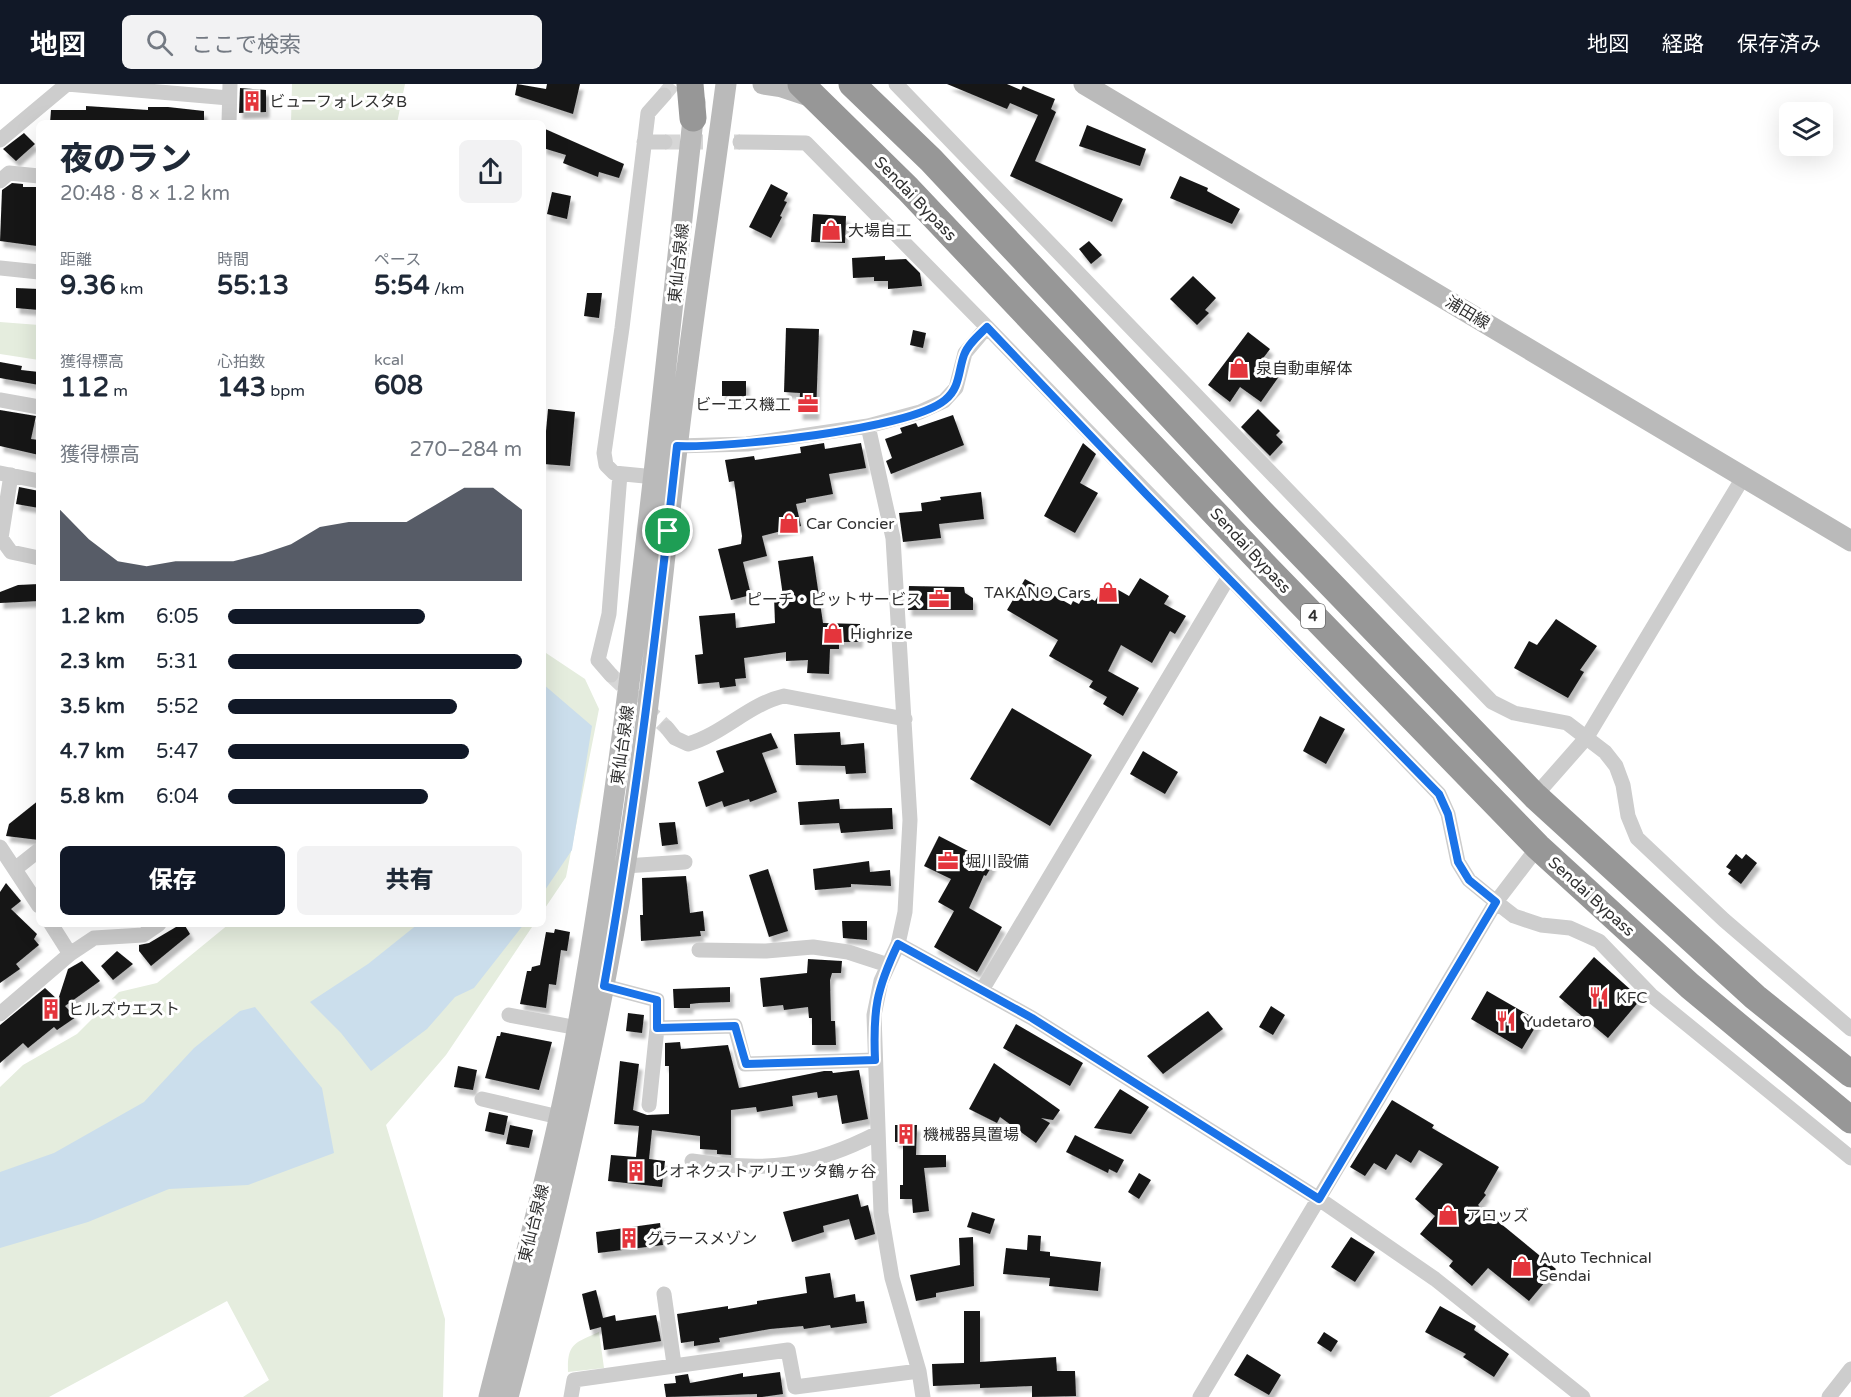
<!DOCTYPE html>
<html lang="ja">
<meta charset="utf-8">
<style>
:root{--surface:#fff;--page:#f2f2f3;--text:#1f2937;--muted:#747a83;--accent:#111827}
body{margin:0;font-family:"Varela Round","Noto Sans JP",sans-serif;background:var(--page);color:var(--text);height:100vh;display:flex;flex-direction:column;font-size:22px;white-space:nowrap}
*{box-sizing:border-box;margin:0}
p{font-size:20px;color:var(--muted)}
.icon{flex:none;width:33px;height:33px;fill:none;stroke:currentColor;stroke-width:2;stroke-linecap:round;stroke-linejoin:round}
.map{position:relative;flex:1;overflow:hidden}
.sheet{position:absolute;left:36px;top:36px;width:510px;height:807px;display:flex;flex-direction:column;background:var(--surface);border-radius:9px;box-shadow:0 6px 24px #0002}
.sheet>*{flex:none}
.tools{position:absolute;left:1779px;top:18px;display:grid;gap:12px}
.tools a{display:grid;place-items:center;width:54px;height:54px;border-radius:9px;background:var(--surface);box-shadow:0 6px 24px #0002;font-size:30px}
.pin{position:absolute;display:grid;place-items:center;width:51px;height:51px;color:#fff;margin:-26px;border:3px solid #fff;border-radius:50%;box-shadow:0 2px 6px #0007}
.round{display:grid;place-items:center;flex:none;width:63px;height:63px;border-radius:9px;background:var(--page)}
.overview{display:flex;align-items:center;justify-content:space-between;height:102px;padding:0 24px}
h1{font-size:33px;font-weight:800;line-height:45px}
.stats{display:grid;grid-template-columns:repeat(3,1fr);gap:9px;height:102px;padding:6px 24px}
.stats div{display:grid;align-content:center}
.stats b{font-size:26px;font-weight:800}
.stats small{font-size:16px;font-weight:400}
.stats p{font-size:16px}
.chart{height:168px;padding:12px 24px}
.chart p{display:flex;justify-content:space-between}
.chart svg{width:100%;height:108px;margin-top:6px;fill:var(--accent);opacity:.7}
.button{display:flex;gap:12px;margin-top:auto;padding:12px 24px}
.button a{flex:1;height:69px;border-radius:9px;background:var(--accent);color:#fff;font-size:24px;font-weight:800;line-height:69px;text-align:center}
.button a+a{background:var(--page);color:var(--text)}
ul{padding:0 24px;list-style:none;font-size:20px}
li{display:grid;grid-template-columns:96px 72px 1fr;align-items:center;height:45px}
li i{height:15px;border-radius:8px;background:var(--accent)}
header{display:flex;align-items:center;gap:36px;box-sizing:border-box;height:84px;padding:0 30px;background:var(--accent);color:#fff}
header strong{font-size:28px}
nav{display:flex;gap:33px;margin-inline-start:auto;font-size:21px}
.search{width:420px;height:54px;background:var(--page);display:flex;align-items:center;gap:15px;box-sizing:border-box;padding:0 21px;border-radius:9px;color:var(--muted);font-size:22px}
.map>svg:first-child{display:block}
.green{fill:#e5edde}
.water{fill:#cbdeec}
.building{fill:#171717;filter:url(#shadow)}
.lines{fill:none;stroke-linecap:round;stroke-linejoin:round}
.street-tunnel{stroke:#d6d6d6;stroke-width:15;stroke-dasharray:15 8;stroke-linecap:butt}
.street{stroke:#cdcdcd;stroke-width:15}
.secondary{stroke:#bababa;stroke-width:21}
.highway{stroke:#979797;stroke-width:27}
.route-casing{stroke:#fff;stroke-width:12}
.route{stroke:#1a73e8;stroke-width:8}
.labels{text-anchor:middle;stroke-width:6;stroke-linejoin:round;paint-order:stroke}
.shield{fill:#fff;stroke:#6e6e6e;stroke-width:1.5}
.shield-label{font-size:15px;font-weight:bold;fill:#303030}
.poi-label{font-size:16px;fill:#303030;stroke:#fff;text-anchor:start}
.street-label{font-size:16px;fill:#303030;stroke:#fff}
</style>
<header>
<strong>地図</strong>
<div class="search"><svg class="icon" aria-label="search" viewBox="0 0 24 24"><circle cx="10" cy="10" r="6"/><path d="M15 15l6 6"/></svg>ここで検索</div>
<nav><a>地図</a><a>経路</a><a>保存済み</a></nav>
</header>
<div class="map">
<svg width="1851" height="1313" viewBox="0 0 1851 1313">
<defs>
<filter id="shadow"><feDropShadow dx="3.5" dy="6" stdDeviation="1.5" flood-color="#0004"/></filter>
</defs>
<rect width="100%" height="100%" fill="#fff"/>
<path class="green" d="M292 0H405L397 39H291Z
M0 238 39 241V276L0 270Z
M543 567 585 595 599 625 566 793 543 827Z
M229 840H534L446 971 386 1041 445 1235 443 1313H243L269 1296 227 1217 49 1313H0V1003L23 981 77 950 119 908 157 899Z
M599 1248 604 1284 568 1288C567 1259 575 1259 599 1248Z"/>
<path class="water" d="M543 600 592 642 572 766 543 809Z
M418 840H524L474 904 455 913 427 945 371 987 341 949 310 918 368 880Z
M255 923 322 1004 334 1069 248 1101 169 1105 88 1138 0 1164V1088L54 1069 144 1018 194 964 240 927Z"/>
<path class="building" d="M517 0 546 5 547 0H580L573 30 515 11Z
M947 0H1007L1021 6 1023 2 1055 15 1051 25 1056 28 1035 77 1123 115 1112 138 1010 92 1038 31 1010 19 1007 25Z
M240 4 266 6V28L239 29Z
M86 22 148 26V23H168L204 27V39H50L51 26H86Z
M1087 41 1146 65 1140 82 1079 62Z
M543 44 624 80 619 94 599 88 598 93 563 79 566 71 543 64Z
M24 49 35 60 16 77 3 65Z
M1180 92 1208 104 1207 107 1240 125 1232 140 1170 114Z
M12 99 23 100V103H39L37 162 0 157 2 106Z
M771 100 788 109 784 117 787 118 780 132 782 133 771 154 749 143Z
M552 108 571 112 567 135 547 130Z
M813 130 846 132 845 159 811 158Z
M1089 157 1102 171 1091 180 1079 165Z
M885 172V176L906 175 920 189 922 202 888 205V197H874V193L853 194 852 174Z
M1193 192 1216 214 1205 226 1209 229 1197 241 1170 215Z
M16 204 39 205V226L16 224Z
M587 209H602L599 234 584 232Z
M786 244 819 245 816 330H799L800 309 784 308Z
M913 246 926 249 923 264 910 261Z
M1248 248 1270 265 1261 277 1280 291 1261 318 1240 303 1230 318 1208 301Z
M0 278 22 282 21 286 39 288V301L0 294Z
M722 297H746V312H722Z
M548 325 575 328 570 382 543 380Z
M1258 325 1280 347 1276 351 1283 358 1270 372 1241 343Z
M0 326 36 332 31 355 39 356V371L0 362Z
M953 331 964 361 891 390 886 377 892 374 885 355 902 349 900 344 916 339 918 343Z
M824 359 825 365 861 359 866 384 829 390 833 410 806 415V418L796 420 801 442 762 452 767 472 743 478 751 511 731 516 718 465 741 460 742 452 734 397 729 398 725 376 754 372 755 376 801 369 800 363Z
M1083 359 1096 370 1080 399 1098 409 1075 449 1044 432Z
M19 403 39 407V424L16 420Z
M981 408 984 435 939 440 941 454 903 458 899 429 922 427 921 419 941 416 940 413Z
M813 472 823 539 860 540 859 558H839V565H830L829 590 807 589 808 576 786 577V568L744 574 746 594 735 595 736 602 720 604 719 598 698 600 695 571 703 570 699 532 735 529 736 544 775 539 774 513 783 512 778 477Z
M1140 494 1169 512 1164 520 1186 532 1175 550 1170 547 1152 579 1121 561 1108 587 1139 604 1123 632 1103 620 1107 613 1089 603 1093 597 1049 572 1058 556 1007 526 1025 495 1071 521 1073 517 1079 520 1084 511 1095 517 1106 499 1129 512Z
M39 500V517L0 519V508L18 501Z
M909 502 964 503 965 509 973 514V526H908Z
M1556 535 1597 562 1580 586 1584 588 1568 614 1514 584 1529 557 1537 561Z
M1012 624 1092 671 1050 742 970 695Z
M1320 632 1345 645 1326 680 1303 667Z
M840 648 841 661 864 659 866 689 846 690 845 682 796 681 794 650Z
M771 649 778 664 762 669 777 708 750 718 749 715 724 723 722 717 706 723 698 698 724 688 716 667Z
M1143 667 1178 688 1165 710 1130 690Z
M839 715 840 725 892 724 893 745 841 749 839 739 800 741 798 718Z
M39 716V756L6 752 9 740Z
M675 738 678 760 662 762 659 739Z
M939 752 993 780 986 792 984 791 969 824 1002 843 977 888 934 863 954 827 938 818 951 795 924 782Z
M1736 770 1742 775 1746 770 1757 779 1741 800 1728 790 1731 786 1726 783Z
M869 777 870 788 890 786 891 802 851 800V803L815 806 813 785Z
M768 785 788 847 769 853 749 791Z
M686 792 690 829 703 827 705 847H700L701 852 641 857 640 831H643L642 794Z
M6 799 21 817 11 825 37 850 34 855 39 861 16 880 20 885 0 899V808Z
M842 837H867V856L843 854Z
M181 840H184L190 850 151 882 139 867V861L149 859Z
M555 845 570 848 567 867 561 866 556 901 549 900 546 924 520 920 527 887H531L532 883 540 881 546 848 554 849Z
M117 867 133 880 113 896 101 882Z
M1594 873 1641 915 1608 954 1559 913Z
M808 875 842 877 841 889H832L830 896 831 937H835L836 961H812V934H809L808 923 784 926 783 921 763 923 760 894 807 889Z
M82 877 100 897 65 922 76 933 57 946 54 943 28 964 23 959 0 979V941L45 904 58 916 68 885Z
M730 903V918L699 919 690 920V924H674L673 905Z
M1487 907 1539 937 1522 965 1471 935Z
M1271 922 1285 931 1273 951 1259 943Z
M1208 927 1223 945 1163 990 1147 972Z
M628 929 644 931 642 949 626 947Z
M1016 940 1083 979 1070 1002 1003 964Z
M501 948 552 958 539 1006 485 994 497 952H500Z
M680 958 681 965 728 961 739 1004 824 987H832L833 989 859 986 868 1035 842 1040 837 1011 818 1014 817 1008 792 1012 793 1022 757 1028 756 1023 731 1026V1071L717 1070V1066L700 1065V1052L652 1046 649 1075 665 1077 662 1103 608 1097 611 1071 636 1073 639 1042 614 1040 620 977 639 980 633 1026 647 1031 669 1030V982H665V959Z
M994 979 1060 1026 1053 1036 1041 1034 1050 1039 1036 1059 1000 1033 997 1039 969 1025Z
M458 982 477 986 473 1006 454 1003Z
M1120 1005 1149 1023 1131 1050 1094 1044Z
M1392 1016 1434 1041 1432 1044 1499 1083 1484 1109 1486 1111 1478 1121 1556 1185 1529 1217 1488 1184 1472 1202 1449 1182 1453 1177 1420 1150 1435 1132 1415 1115 1443 1080 1419 1066 1411 1079 1396 1070 1386 1086 1374 1079 1365 1092 1350 1083Z
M489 1028 508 1032 504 1051 485 1047Z
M510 1041 533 1046 529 1064 506 1060Z
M895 1041H917L916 1071H946V1083L924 1084 929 1127 913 1129 912 1115H900V1101H903V1058H895Z
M1075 1051 1124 1076 1117 1089 1109 1085 1108 1089 1066 1068Z
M1139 1089 1151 1096 1139 1115 1128 1108Z
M858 1110 861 1123 868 1121 875 1150 855 1156 849 1135 823 1142 824 1148 792 1158 783 1128Z
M972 1128 995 1135 990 1150 967 1143Z
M660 1139 663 1161 598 1169 596 1148Z
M1028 1151 1041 1152 1040 1167 1050 1168V1172L1101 1178 1098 1207 1049 1202 1050 1194 1003 1190 1006 1164 1027 1166Z
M973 1153 974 1202 936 1209V1213L916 1217 910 1191 960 1181 959 1154Z
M1351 1153 1375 1168 1355 1198 1331 1183Z
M830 1189 834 1214 855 1210 856 1218 864 1217 867 1239 831 1244 830 1241 804 1245 803 1242 770 1245 719 1254 720 1258 694 1262V1257L681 1259 677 1230 728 1222V1225L757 1220V1217L807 1209 805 1193Z
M596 1206 603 1234 615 1231 616 1237 656 1231 661 1257 604 1266 601 1243 590 1246 582 1210Z
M1440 1222 1476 1242 1474 1246 1509 1270 1494 1293 1463 1273 1466 1270 1425 1248Z
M964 1227H980V1278L1056 1273 1057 1287H1075L1076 1312 1032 1313V1302L980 1304V1300L933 1302 932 1280 964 1279Z
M1324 1248 1338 1257 1331 1268 1317 1259Z
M1247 1270 1281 1291 1269 1311 1234 1291Z
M780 1288 783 1310 762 1313H757V1310L666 1313 664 1300 676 1299 675 1292 688 1290 690 1299 743 1289V1293Z"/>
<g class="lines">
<path class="street-tunnel" d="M664 11 673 0
M665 58H740
M611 591 667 644"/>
<path class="street" d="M67 0 229 14
M896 0 1492 618 1514 629 1567 639 1605 668 1616 682 1623 701 1628 732 1637 754 1724 836 1851 945
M229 39 230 0
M0 56 67 0
M644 58H665
M740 58 806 59 987 243 965 269 956 304 944 317 920 328 868 342
M0 97 9 89 39 92
M0 184 39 188
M987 243 1439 710 1448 730 1458 778 1469 796 1496 818 1538 763
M0 316 39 323
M677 362 747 360 868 342 893 454 910 736 905 828 898 860 881 897 874 931 881 1129 892 1194 919 1287 923 1313
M0 389 39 397
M11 391 1 454 11 468 39 474
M655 393 614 389 606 381 604 369 622 244 648 29 664 11
M611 591 598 576 609 530 620 390
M667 644 675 654 688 660C723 650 749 620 784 612L905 635
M1535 712 1587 653 1744 392
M0 763 39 822
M625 782 685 778
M15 785 39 766
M898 860 1032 934 1319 1115 1435 1195 1583 1313
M699 866 766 867 813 863 848 868 888 881
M70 870 94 854 143 851 159 840
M604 902 657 916V944L649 1021
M982 906 1228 494
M0 930 70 870 51 840
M509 931 578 944
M657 944 735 942 745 980 875 976
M482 1015 559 1033
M692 1077C766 1088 810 1084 878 1049
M664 1210 674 1280
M571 1313 574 1296 788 1266 795 1303 919 1287
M1200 1313 1496 818 1514 832 1541 841 1570 844 1599 857 1651 911 1851 1074
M1829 1313 1851 1285"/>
<path class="secondary" d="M763 0 782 3 815 14
M1084 0 1851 457
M489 1313C520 1190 556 1066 578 941 632 635 660 326 695 18
M508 1313C556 1134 598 954 627 770 649 636 661 500 677 365 691 243 710 122 726 0"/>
<path class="highway" d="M690 0 693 34
M801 0 908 105 1264 481 1538 763 1690 902 1851 1036
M852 0 931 76 1261 428 1535 712 1755 913 1851 990"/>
</g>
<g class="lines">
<g class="route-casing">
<path id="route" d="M987 243 1147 411 1439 710 1448 730 1458 778 1469 796 1496 818 1319 1115 1032 934 898 860C876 906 873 926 875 976L746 980 735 942 657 944V916L604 902C636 723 657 543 677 362 727 364 909 346 945 316 960 304 958 288 964 271 968 260 979 251 987 243Z"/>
</g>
<use href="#route" class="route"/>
</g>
<defs>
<g id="building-bare" transform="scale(1.62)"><path d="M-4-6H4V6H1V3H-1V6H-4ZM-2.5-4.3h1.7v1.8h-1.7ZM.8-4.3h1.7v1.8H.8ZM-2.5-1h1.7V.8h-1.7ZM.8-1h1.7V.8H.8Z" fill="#e4353c" stroke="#fff" stroke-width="2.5" paint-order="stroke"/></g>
<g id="shop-bare" transform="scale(1.62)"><path d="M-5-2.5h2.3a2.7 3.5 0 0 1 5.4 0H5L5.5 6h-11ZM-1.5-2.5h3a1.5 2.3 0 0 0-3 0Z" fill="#e4353c" stroke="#fff" stroke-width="2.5" paint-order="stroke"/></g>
<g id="office-bare" transform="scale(1.62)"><path d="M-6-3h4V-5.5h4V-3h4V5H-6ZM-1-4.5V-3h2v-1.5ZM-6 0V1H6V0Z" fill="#e4353c" stroke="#fff" stroke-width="2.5" paint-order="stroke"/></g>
<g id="restaurant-bare" transform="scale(1.62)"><path d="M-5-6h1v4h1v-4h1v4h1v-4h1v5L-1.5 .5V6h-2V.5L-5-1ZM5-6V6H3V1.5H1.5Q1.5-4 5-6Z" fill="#e4353c" stroke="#fff" stroke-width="2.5" paint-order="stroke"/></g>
</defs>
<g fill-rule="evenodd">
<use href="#building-bare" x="252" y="17"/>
<use href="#shop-bare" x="831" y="146"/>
<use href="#shop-bare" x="1239" y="284"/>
<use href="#office-bare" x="808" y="320"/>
<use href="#shop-bare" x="789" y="439"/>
<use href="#shop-bare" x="1108" y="508"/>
<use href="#office-bare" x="939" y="515"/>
<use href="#shop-bare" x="833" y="549"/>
<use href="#office-bare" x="948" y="777"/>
<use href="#restaurant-bare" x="1599" y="913"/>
<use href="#building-bare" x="51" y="925"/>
<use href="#restaurant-bare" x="1506" y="937"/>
<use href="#building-bare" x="906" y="1050"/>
<use href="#building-bare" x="636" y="1087"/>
<use href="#shop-bare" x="1448" y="1131"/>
<use href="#building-bare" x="629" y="1154"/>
<use href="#shop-bare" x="1522" y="1182"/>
</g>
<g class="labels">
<rect class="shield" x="1301" y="520" width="24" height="24" rx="4.5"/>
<g class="shield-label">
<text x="1313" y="537">4</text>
</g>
<g class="poi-label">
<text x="269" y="23">ビューフォレスタB</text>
<text x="848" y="152">大場自工</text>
<text x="1256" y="290">泉自動車解体</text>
<text x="791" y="326" text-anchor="end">ビーエス機工</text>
<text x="806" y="445">Car Concier</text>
<text x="1091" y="514" text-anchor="end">TAKANO Cars</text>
<text x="922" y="521" text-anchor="end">ピーチ・ピットサービス</text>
<text x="850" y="555">Highrize</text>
<text x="965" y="783">堀川設備</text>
<text x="1616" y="919">KFC</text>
<text x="68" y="931">ヒルズウエスト</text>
<text x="1523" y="943">Yudetaro</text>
<text x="923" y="1056">機械器具置場</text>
<text x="653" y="1093">レオネクストアリエッタ鶴ヶ谷</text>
<text x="1465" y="1137">アロッズ</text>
<text x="646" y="1160">グラースメゾン</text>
<text x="1539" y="1179">Auto Technical<tspan x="1539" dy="18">Sendai</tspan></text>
</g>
<g class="street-label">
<text transform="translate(916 114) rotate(46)" y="6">Sendai Bypass</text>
<text transform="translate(678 179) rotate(-84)" y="6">東仙台泉線</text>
<text transform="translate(1468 228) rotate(31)" y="6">浦田線</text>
<text transform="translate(1251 466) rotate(47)" y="6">Sendai Bypass</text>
<text transform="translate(622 661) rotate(-82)" y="6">東仙台泉線</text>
<text transform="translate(1592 812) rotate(42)" y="6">Sendai Bypass</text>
<text transform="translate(533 1139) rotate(-76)" y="6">東仙台泉線</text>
</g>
</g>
</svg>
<div class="tools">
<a><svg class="icon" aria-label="layers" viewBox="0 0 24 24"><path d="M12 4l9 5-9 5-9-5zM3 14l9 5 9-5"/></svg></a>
</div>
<div class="pin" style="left:668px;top:447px;background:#1e9e55"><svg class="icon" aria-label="arrive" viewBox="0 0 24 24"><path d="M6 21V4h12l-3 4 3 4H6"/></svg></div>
<section class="sheet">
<div class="overview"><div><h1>夜のラン</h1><p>20:48 · 8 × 1.2 km</p></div><a class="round"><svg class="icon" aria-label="share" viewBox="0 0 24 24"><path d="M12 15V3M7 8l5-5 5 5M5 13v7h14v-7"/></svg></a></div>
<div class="stats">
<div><p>距離</p><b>9.36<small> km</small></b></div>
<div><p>時間</p><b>55:13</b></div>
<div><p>ペース</p><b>5:54<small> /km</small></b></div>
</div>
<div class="stats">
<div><p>獲得標高</p><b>112<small> m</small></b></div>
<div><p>心拍数</p><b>143<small> bpm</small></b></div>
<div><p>kcal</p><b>608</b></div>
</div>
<div class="chart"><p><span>獲得標高</span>270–284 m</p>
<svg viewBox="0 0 160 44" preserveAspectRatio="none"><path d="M0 44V15L10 27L20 36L30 38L40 36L50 36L60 36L70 33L80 29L90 22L100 20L110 20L120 20L130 13L140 6L150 6L160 15V44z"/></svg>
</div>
<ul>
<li><b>1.2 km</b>6:05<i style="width:67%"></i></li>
<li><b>2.3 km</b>5:31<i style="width:100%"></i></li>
<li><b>3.5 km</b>5:52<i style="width:78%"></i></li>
<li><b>4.7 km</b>5:47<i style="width:82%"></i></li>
<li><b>5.8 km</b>6:04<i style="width:68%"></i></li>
</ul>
<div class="button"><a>保存</a><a>共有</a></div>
</section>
</div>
